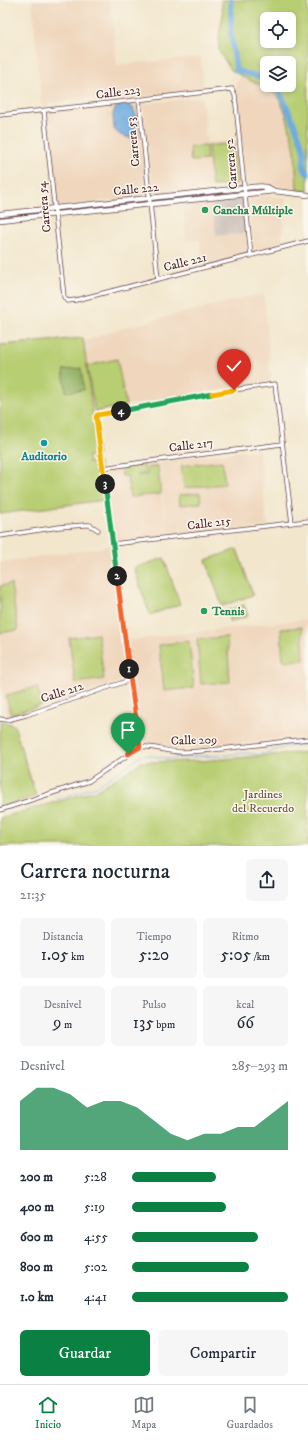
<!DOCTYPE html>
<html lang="es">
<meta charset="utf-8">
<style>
:root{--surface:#fff;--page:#f6f6f7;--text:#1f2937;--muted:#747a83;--line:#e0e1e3;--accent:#0b8043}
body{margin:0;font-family:"IM FELL DW Pica",serif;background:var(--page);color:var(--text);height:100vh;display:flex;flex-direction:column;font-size:15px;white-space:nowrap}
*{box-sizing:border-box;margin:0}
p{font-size:13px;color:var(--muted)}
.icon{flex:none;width:22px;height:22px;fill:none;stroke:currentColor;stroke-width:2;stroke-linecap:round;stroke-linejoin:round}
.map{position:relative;height:846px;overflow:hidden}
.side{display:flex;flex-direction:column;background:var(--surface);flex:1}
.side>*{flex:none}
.fabs{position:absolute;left:260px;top:12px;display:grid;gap:8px}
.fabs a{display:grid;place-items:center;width:36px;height:36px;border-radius:6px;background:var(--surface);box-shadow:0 2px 6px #0003;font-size:20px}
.pin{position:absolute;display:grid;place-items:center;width:34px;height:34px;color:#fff;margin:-41px -17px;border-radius:50% 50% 50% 0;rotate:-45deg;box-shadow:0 0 4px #0007}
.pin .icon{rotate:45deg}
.km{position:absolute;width:20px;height:20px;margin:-10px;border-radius:50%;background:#222;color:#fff;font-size:11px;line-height:20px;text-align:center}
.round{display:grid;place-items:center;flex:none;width:42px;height:42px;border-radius:6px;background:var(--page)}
.headline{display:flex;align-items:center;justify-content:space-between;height:68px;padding:0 20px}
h1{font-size:22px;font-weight:600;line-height:30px}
.metrics{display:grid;grid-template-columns:repeat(3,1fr);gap:6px;height:68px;padding:4px 20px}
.metrics div{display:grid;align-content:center;border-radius:6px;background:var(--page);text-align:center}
.metrics b{font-size:17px;font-weight:600}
.metrics small{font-size:11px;font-weight:400}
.metrics p{font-size:11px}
.chart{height:112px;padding:8px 20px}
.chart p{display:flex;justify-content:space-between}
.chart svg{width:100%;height:72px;margin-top:4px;fill:var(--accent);opacity:.7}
.action{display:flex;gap:8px;margin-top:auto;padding:8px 20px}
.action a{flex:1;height:46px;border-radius:6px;background:var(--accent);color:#fff;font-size:16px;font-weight:600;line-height:46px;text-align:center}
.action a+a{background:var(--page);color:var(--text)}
ul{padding:0 20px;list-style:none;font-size:13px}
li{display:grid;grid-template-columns:64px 48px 1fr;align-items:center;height:30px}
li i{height:10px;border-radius:5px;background:var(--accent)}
.dock{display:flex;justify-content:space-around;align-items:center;height:56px;border-top:1px solid var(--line);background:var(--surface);font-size:11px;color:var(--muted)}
.dock a{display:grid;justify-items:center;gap:2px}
.dock .on{color:var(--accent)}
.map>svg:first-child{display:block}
.built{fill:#efd6bc}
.industrial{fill:#cdc2b9}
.green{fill:#b8ce72;stroke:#81764e;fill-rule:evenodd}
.forest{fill:#92b164;stroke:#6e6848}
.water{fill:#6fabe0;stroke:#5c6586}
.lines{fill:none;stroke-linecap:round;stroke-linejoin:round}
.stream{stroke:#6fabe0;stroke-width:1}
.river{stroke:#6fabe0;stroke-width:5.5}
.minor-casing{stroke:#633d43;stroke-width:5}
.tertiary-casing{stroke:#633d43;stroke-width:6}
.minor{stroke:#fff;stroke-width:3.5}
.tertiary{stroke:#fff;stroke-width:4.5}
.split-1-casing{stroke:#fff;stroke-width:8}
.split-2-casing{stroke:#fff;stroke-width:8}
.split-3-casing{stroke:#fff;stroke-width:8}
.split-4-casing{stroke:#fff;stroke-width:8}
.split-5-casing{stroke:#fff;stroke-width:8}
.split-6-casing{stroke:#fff;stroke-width:8}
.split-1{stroke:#f0652b;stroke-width:5}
.split-2{stroke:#f0652b;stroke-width:5}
.split-3{stroke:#22a559;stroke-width:5}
.split-4{stroke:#f5b400;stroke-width:5}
.split-5{stroke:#22a559;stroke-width:5}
.split-6{stroke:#f5b400;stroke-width:5}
.leisure-dot{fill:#2e9e5b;stroke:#fbf7ec;stroke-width:1.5}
.culture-dot{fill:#0f9aa8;stroke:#fbf7ec;stroke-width:1.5}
.labels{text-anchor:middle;stroke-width:3;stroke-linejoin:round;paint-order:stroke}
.street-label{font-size:12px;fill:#4a1f2b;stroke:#fbf7ec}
.leisure-label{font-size:12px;font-weight:bold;fill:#27864d;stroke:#fbf7ec;text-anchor:start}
.culture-label{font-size:12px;font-weight:bold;fill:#0d838f;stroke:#fbf7ec}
.park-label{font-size:12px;fill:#6b5440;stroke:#fbf7ec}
</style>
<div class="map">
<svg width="308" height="846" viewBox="0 0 308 846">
<rect width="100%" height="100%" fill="#fbf7ec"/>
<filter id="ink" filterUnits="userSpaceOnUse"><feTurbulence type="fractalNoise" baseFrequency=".025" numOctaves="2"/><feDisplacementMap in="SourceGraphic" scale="8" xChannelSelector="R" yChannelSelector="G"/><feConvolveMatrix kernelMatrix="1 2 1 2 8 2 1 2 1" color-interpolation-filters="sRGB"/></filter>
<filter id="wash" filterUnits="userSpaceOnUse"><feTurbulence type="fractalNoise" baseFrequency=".012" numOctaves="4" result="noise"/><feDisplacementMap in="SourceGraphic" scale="16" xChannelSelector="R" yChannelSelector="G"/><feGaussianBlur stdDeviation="0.9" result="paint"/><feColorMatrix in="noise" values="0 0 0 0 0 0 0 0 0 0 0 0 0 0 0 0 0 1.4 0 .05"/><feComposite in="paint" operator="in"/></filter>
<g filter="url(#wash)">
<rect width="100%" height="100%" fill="#f2e6cc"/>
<path class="built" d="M32 0H110L117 65 201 57 204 89 93 102 92 98 48 103V108L42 109Z
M242 76 265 87 277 95 286 114 295 150 297 190 269 184H247L236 83Z
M202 97 207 143 237 140 241 185 153 194 143 104Z
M137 103 147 196 58 206 48 112Z
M267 195 286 198 281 247 255 253 248 196Z
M212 201 216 236 246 233 249 254 203 266 200 239 186 241 183 204Z
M264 294 271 381 198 394 160 403 150 401 145 404H128L95 412 83 342 109 332 184 312Z
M259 449 267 526 168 537 159 461Z
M157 463 167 536 114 543 104 470Z
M110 546 126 679 7 718 0 681V563Z
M308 619V737L284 738 214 747 173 749 155 746 141 740 128 645 130 640Z"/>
<path class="industrial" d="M242 197 246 233 216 236 212 201Z"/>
<path class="green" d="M221 0H308V191L297 190 295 150 286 114 277 95 265 87 249 80 231 70 219 51V37L223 14ZM267 19H289V41H267ZM267 63H289V85H267Z
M233 143 237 184 212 186 208 146Z
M206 146 207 160 191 161 190 147Z
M83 338 98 455 88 456 89 463H99L101 478H98L99 485 102 486 104 500 0 514V345Z
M117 359 126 405 95 412 87 366Z
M222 461 225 484 184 488 181 466Z
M144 464 145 474H138V476L147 475V468L158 466 161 494 130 497 127 476H122L121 468Z
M200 493 201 503 180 505 179 495Z
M237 549 253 595 222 606 206 560Z
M164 558 180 604 150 615 134 568Z
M11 584 18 630 0 633V586Z
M244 605 248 616 230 622 226 611Z
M302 627 304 660 283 661 281 629Z
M98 634 104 679 75 683 69 638Z
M227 637 230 682 201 684 197 639Z
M189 641 194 688 164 691 159 645Z
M37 687 42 705 11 714 6 695Z
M0 721 14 725 36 796 0 807Z
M308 752V846H0V818L97 790 142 762 200 761Z"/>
<path class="forest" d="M81 368 84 390 66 392 63 370Z"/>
<path class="water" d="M121 105H129L133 108 137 118 136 127 139 136C131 141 119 136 114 129L113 115 115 108Z"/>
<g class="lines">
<path class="stream" d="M144 755 171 759 179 757 220 756 246 753 259 755 286 747 308 744
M57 799 97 786 141 756"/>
<path class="river" d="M231 0V34L236 70 252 75 267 78
M276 85C286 105 297 126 303 148 306 157 300 168 308 174"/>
</g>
</g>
<g filter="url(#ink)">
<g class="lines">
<g class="minor-casing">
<path id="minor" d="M139 99 158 279
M44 111 64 297 67 301 76 300 308 241
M0 115 84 106 232 89 235 95 251 256
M103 468 158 460 282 444
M0 536 59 527 85 525H90L98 530
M113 544 308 521
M0 719 7 720 26 715 130 680
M140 747 96 416 234 390 275 384 292 523
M0 810 89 781 140 747C154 745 168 753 183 752 225 750 266 743 308 739"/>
</g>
<g class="tertiary-casing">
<path id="tertiary" d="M0 214 243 188C254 187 265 184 274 191
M0 220 274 191 308 195"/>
</g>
<use href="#minor" class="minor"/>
<use href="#tertiary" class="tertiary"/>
</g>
</g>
<g class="lines" filter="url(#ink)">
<g class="split-1-casing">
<path id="split-1" d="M128 754 140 747 129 669"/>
</g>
<g class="split-2-casing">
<path id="split-2" d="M117 576 129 669"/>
</g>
<g class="split-3-casing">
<path id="split-3" d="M105 484 117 576"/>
</g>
<g class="split-4-casing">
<path id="split-4" d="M105 484 96 417 97 415 121 411"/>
</g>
<g class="split-5-casing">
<path id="split-5" d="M121 411 212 394"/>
</g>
<g class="split-6-casing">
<path id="split-6" d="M212 394 234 390"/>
</g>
<use href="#split-1" class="split-1"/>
<use href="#split-2" class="split-2"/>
<use href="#split-3" class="split-3"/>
<use href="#split-4" class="split-4"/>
<use href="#split-5" class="split-5"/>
<use href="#split-6" class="split-6"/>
</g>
<g class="leisure-dot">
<circle cx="205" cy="210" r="4"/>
<circle cx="204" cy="611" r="4"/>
</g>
<circle class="culture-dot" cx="44" cy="443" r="4"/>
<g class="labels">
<g class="street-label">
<text transform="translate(118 92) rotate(-7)" y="4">Calle 223</text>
<text transform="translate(133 142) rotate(-96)" y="4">Carrera 53</text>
<text transform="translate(231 164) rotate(-95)" y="4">Carrera 52</text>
<text transform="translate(136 189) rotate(-6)" y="4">Calle 222</text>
<text transform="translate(44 207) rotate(-96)" y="4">Carrera 54</text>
<text transform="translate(185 262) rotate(-14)" y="4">Calle 221</text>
<text transform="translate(191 445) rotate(-7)" y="4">Calle 217</text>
<text transform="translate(209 523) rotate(-7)" y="4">Calle 215</text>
<text transform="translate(62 692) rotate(-18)" y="4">Calle 212</text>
<text transform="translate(194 740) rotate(-2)" y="4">Calle 209</text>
</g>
<g class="leisure-label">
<text x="213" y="214">Cancha Múltiple</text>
<text x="212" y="615">Tennis</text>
</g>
<g class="culture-label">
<text x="44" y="460">Auditorio</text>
</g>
<g class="park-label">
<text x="263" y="798">Jardines<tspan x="263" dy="14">del Recuerdo</tspan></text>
</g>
</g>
</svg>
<div class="fabs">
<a><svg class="icon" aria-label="locate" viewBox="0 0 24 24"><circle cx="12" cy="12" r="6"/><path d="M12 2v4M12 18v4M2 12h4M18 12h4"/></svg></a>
<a><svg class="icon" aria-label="layers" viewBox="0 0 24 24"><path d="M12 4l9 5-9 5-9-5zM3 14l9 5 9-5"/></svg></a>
</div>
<div class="pin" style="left:128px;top:754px;background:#1e9e55"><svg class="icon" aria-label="arrive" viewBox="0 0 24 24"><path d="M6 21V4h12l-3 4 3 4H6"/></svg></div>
<div class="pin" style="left:234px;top:390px;background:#d93025"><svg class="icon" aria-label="check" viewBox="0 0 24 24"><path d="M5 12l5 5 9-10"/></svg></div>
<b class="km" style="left:129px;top:669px">1</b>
<b class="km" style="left:117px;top:576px">2</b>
<b class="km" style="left:105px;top:484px">3</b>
<b class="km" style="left:121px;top:411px">4</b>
</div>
<section class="side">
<div class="headline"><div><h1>Carrera nocturna</h1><p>21:35</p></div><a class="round"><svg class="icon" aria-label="share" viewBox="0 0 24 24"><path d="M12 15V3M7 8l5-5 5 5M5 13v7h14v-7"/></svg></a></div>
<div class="metrics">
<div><p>Distancia</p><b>1.05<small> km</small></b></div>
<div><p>Tiempo</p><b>5:20</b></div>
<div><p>Ritmo</p><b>5:05<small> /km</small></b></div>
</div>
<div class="metrics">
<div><p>Desnivel</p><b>9<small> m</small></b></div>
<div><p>Pulso</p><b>135<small> bpm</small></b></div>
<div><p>kcal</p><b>66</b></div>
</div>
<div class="chart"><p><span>Desnivel</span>285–293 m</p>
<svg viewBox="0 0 160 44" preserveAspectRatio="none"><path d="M0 44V14L10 6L20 6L30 10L40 18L50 14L60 14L70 18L80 26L90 34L100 38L110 34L120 34L130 30L140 30L150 22L160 14V44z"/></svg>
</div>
<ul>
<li><b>200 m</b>5:28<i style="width:54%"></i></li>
<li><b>400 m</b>5:19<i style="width:60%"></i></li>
<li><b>600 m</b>4:55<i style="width:81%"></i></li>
<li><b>800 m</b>5:02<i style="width:75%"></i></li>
<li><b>1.0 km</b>4:41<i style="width:100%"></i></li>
</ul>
<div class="action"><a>Guardar</a><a>Compartir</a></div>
</section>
<nav class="dock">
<a class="on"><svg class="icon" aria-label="home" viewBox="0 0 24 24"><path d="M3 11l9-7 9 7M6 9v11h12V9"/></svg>Inicio</a>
<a><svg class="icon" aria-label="map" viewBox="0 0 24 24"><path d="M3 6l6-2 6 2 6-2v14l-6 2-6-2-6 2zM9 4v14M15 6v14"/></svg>Mapa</a>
<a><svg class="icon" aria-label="saved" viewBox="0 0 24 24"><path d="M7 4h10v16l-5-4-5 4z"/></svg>Guardados</a>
</nav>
